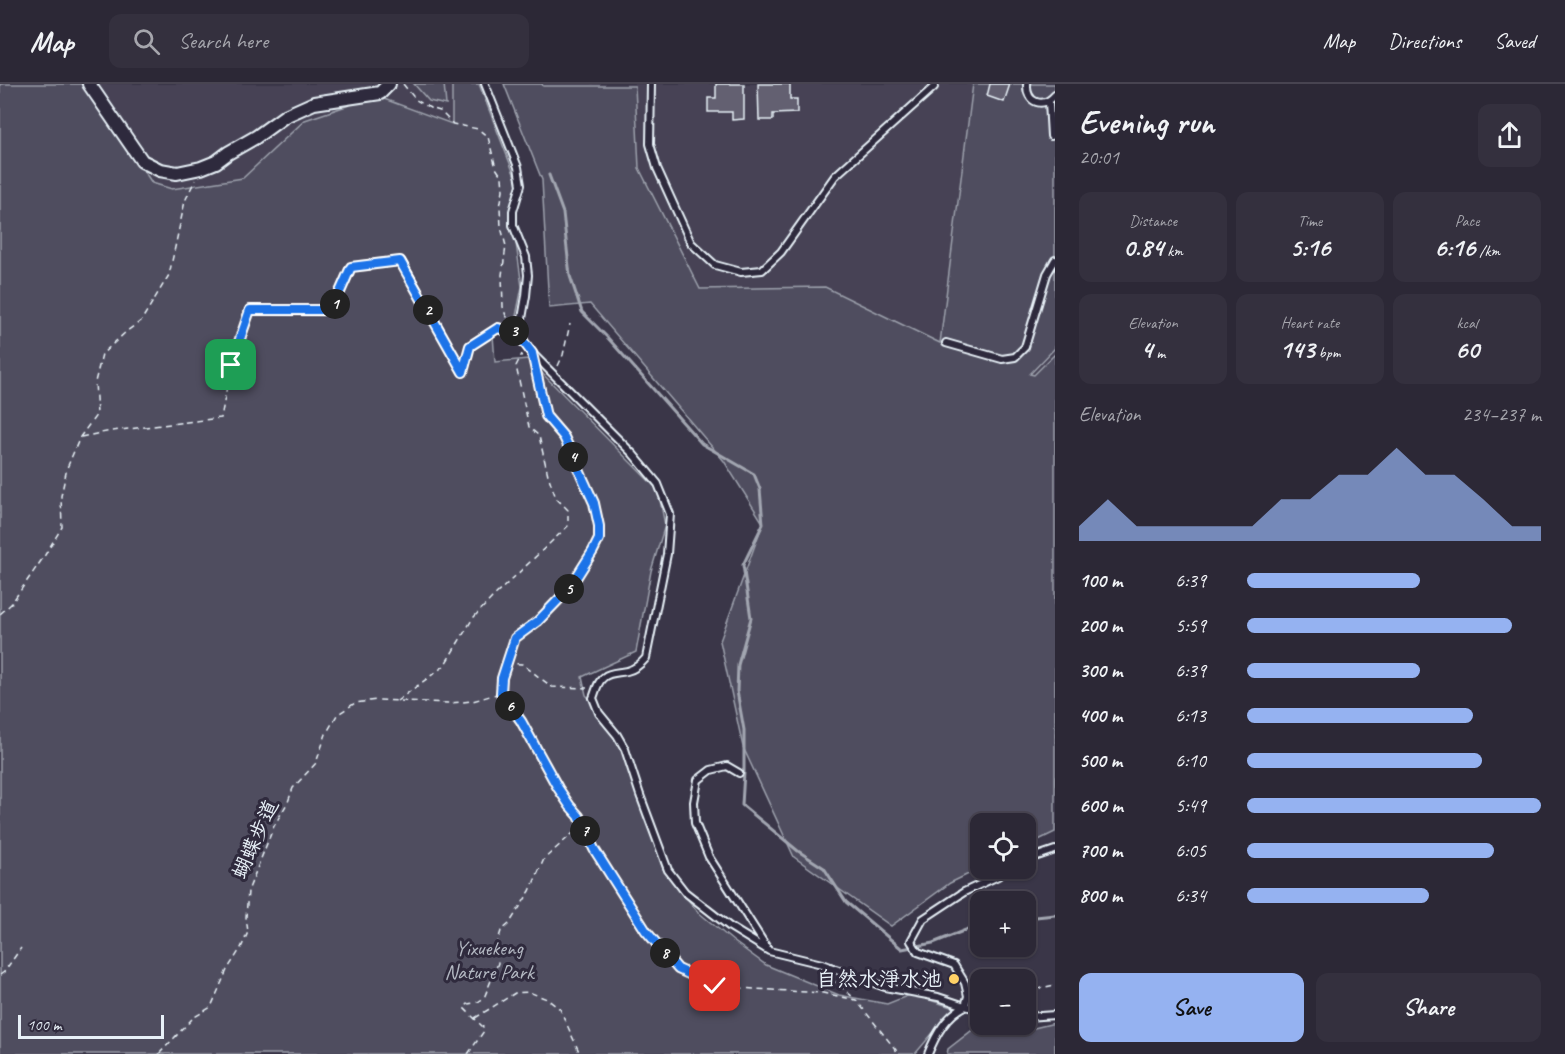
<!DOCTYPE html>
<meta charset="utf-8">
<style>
:root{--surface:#2c2836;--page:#34303e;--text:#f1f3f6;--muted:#a6a6ad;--line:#484451;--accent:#95b2f1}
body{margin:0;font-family:Caveat,"LXGW WenKai TC",sans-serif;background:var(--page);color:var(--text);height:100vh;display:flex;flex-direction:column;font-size:22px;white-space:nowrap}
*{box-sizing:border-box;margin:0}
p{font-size:20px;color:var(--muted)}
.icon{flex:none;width:33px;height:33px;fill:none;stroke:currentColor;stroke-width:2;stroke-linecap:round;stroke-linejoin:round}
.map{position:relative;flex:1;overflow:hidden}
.sheet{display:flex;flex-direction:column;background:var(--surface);width:510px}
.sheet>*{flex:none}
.tools{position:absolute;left:970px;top:729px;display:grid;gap:12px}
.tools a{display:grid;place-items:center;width:66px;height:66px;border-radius:12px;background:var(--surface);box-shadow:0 2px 4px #0004,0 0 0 2px var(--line);font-size:30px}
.scale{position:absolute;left:18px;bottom:15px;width:146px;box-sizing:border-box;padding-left:6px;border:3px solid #e8f1f8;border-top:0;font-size:16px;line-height:21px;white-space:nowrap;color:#e8f1f8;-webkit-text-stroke:4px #2f2a3d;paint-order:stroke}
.pin{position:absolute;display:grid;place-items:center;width:51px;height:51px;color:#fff;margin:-26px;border-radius:12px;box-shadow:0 3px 9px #0006}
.km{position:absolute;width:30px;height:30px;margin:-15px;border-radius:50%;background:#222;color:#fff;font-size:16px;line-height:30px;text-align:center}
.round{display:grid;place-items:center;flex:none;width:63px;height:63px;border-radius:12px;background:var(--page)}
.summary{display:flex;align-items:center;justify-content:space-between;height:102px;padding:0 24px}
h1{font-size:33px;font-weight:800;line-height:45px}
.figures{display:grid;grid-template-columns:repeat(3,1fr);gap:9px;height:102px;padding:6px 24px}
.figures div{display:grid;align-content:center;border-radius:12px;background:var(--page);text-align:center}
.figures b{font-size:26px;font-weight:800}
.figures small{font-size:16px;font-weight:400}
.figures p{font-size:16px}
.chart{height:168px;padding:12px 24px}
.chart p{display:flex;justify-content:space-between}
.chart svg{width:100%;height:108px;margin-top:6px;fill:var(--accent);opacity:.7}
.cta{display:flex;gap:12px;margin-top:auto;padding:12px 24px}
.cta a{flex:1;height:69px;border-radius:12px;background:var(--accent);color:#111;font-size:24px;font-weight:800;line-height:69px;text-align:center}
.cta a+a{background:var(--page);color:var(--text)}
ul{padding:0 24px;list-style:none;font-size:20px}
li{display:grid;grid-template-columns:96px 72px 1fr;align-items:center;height:45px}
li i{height:15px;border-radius:8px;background:var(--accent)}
header{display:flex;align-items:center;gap:36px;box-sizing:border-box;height:84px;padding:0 30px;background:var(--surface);border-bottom:2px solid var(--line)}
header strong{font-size:28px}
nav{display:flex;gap:33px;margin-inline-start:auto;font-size:21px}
.search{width:420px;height:54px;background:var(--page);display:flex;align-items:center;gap:15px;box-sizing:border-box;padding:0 21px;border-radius:12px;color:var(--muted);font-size:22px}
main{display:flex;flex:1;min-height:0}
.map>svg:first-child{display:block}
.built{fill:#464354}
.green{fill:#504e5f;stroke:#9ca0ac;stroke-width:1.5}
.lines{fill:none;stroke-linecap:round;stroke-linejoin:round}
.stream{stroke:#a2a6b1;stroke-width:3}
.building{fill:#636171;stroke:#e8f1f8;stroke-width:1.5}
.service-casing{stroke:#e8f1f8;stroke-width:10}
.minor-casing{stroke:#e8f1f8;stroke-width:16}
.path{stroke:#e8f1f8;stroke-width:1.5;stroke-dasharray:6 4.5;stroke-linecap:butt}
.service{stroke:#2f2a3d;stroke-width:6}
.minor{stroke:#2f2a3d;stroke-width:12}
.route-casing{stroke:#fff;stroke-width:12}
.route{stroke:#1a73e8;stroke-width:8}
.poi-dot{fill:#ffd166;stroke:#2f2a3d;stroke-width:2}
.labels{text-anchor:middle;stroke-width:6;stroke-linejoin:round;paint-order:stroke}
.street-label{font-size:21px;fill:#e8f1f8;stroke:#2f2a3d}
.park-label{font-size:21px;fill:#b3b8c2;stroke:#2f2a3d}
.poi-label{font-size:21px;fill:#e8f1f8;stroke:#2f2a3d;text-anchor:end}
</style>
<header>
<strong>Map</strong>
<div class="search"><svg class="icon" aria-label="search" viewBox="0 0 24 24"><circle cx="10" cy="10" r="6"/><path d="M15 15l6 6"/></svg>Search here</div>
<nav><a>Map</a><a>Directions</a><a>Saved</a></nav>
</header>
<main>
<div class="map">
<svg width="1055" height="970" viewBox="0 0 1055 970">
<rect width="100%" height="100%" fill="#3a3648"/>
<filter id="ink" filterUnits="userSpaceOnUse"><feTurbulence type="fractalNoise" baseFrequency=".0167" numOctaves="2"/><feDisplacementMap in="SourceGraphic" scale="12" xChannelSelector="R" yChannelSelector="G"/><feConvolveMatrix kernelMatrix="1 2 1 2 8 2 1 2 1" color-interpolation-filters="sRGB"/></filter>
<g filter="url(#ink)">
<path class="built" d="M87 0H452L453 40 305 36 243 94 172 105 152 99Z
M542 0H1055V270L1034 292 969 273 825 203 700 205 639 84 635 2H543Z"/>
<path class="green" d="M0 0H87L152 99 172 105 243 94 305 36 376 12 452 40V0H479L518 100 513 137 522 203 515 237 493 251 495 278 528 275 658 406 665 441 651 487 636 568 582 593 586 611 613 642 663 785 698 828 733 857 766 881 839 911 887 920 912 910 954 924 915 970H0Z
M414 0H444L446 21 429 17Z
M504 0H542L543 2H635L639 84 700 205 825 203 940 259 973 0H1055V264L1030 290 1034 291 1055 270V748L1026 762V740H981V784L950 799 891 842 794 773 743 663 720 557 763 439 724 377 590 220 549 224 542 96Z
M1055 939V970H947L948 965 975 944 983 941H1011L1034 944Z"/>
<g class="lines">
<path class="stream" d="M549 91 563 129 570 192 582 228 607 253 702 360 754 390 760 405 763 440 743 481 751 534 738 581 737 607 744 646V688L742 721 798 767 824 784 846 818 902 865 933 859 981 840
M1026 834 1055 831"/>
</g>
<path class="building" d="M716 0H744V35L732 36V28H708V14H716Z
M758 0H790V15H797V29L773 30V36H759Z
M990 0H1010L1004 18 987 12Z"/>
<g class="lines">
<g class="service-casing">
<path id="service" d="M485 0 518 83 521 101 513 127V141L526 173 528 191 526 212 520 246 523 257 532 269 633 370 658 400 670 430 667 470 646 574C641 580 635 585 627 587 619 589 610 588 604 593 597 598 596 607 593 614L599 629 617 651 625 665 640 711 668 786 685 808 730 843 769 867 822 880 885 903 938 913 965 922 981 926
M651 0 650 60 657 84 691 159 715 181 741 188 762 186 781 168 835 92 934 3 935 0
M1027 0C1026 19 1043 25 1055 11
M1049 18 1051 52
M250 226 332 227 351 183 401 177 463 288 470 262 498 244 510 248 520 246
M946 259 1002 275 1015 273 1025 263 1047 190 1055 176
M739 689 727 682 711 686 698 696 694 718 695 739 709 773 767 864
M1026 776 1055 766
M1026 933 1055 931
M928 970C936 950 946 932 965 922L968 912 965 899 954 881 918 868 911 857 923 835 964 808 998 792 1009 784"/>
</g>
<g class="minor-casing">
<path id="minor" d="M89 0 142 77 160 86 177 89 201 84 216 78 228 69 256 53 285 32 314 19 380 9 389 0"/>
</g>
<path class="path" d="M403 0 416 16 430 24 440 27 453 40 478 45 488 53 496 84 502 93 503 106 500 123 501 143 506 162 502 191 503 223 506 232 513 238
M534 282 546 332 564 353 594 419 599 442V455L593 467 569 505 538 537 515 554 502 594 501 609 504 616 511 623 521 637 558 704 570 722 579 732 594 765 646 847 678 885 721 905 732 913 739 904 823 909 856 916 896 966 897 970
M558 282 563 271 570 240
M81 353 111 347 221 334 231 281 247 235
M0 530 11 520 45 471 62 443 61 412 67 384 80 353 97 330 95 298 102 270 127 247 141 237 169 191 185 117 195 96
M506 579 522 580 552 603 587 604
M397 617 444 582 473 534 492 514 568 442V426L556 414 548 391 539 352 529 343 516 282 522 270
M822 889 839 901 854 914
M0 891 4 888 21 864
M973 902 981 903
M1026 907 1055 901
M475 934 515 909 529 908 547 915 560 925 580 970
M159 970 193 934 211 923 227 886 241 864 248 848 246 833 248 807 274 742 288 718 293 704 316 679 326 650 337 631 355 619 377 616 451 619 473 617 500 609
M468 970 484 947 483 943 464 924 468 920 478 918 484 914 498 879 496 863 501 847 509 840 530 807 544 775 572 750 583 742"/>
<use href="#service" class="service"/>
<use href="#minor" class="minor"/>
</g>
</g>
<g class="lines" filter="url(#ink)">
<g class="route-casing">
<path id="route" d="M231 281 250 226H332L351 183 400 177 463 288 470 262 498 244 510 248 520 246 523 257 532 269 546 332 564 353 594 419 599 442V455L593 467 569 505 538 537 515 554 502 594 501 609 504 616 511 623 521 637 558 704 570 722 579 732 594 765 646 847 678 885 715 902"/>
</g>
<use href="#route" class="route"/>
</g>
<circle class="poi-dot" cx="954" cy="895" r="6"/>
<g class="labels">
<g class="street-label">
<text transform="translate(255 755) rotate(-66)" y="7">蝴蝶步道</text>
</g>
<g class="park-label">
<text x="489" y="871">Yixuekeng<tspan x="489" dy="24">Nature Park</tspan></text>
</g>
<g class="poi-label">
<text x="942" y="902">自然水淨水池</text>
</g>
</g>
</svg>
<div class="tools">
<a><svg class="icon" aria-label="locate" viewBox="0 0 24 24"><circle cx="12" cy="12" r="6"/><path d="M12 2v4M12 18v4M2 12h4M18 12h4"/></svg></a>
<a>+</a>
<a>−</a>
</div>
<div class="scale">100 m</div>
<div class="pin" style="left:231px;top:281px;background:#1e9e55"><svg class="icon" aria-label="arrive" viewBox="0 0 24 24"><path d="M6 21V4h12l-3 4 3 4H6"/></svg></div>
<div class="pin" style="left:715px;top:902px;background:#d93025"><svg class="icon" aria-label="check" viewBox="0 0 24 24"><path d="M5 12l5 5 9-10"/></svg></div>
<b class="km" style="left:335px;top:220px">1</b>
<b class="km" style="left:428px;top:226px">2</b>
<b class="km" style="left:514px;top:247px">3</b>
<b class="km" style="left:573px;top:373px">4</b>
<b class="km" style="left:569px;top:505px">5</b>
<b class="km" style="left:510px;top:622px">6</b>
<b class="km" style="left:585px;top:747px">7</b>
<b class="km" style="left:665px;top:869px">8</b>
</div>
<section class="sheet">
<div class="summary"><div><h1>Evening run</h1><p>20:01</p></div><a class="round"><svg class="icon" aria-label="share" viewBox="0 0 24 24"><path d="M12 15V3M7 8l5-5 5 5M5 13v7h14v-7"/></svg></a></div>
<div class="figures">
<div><p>Distance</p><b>0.84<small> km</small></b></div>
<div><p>Time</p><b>5:16</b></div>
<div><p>Pace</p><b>6:16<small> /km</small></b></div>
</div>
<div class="figures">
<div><p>Elevation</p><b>4<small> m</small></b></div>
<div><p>Heart rate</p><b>143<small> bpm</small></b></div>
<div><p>kcal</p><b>60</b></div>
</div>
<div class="chart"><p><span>Elevation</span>234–237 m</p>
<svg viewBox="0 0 160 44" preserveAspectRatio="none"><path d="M0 44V38L10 27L20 38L30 38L40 38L50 38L60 38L70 27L80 27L90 17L100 17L110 6L120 17L130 17L140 27L150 38L160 38V44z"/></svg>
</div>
<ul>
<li><b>100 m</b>6:39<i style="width:59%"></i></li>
<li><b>200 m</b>5:59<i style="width:90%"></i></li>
<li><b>300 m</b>6:39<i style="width:59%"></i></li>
<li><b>400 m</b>6:13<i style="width:77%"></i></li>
<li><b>500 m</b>6:10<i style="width:80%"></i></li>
<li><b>600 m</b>5:49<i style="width:100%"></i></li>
<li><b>700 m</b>6:05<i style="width:84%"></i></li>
<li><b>800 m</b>6:34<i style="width:62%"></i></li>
</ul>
<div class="cta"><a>Save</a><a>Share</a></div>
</section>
</main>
